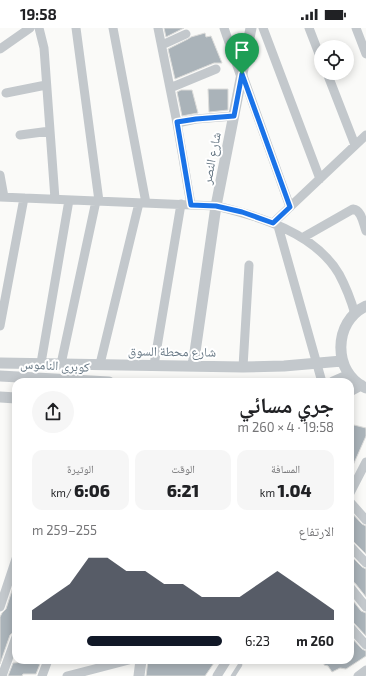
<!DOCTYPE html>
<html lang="ar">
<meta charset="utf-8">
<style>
:root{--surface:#fff;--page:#f6f6f6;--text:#202124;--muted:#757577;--accent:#111827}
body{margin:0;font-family:"Exo 2","Noto Naskh Arabic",sans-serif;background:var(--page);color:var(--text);direction:rtl;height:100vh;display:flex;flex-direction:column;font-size:15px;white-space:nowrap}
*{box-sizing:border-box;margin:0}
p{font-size:13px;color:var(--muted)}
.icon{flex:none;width:22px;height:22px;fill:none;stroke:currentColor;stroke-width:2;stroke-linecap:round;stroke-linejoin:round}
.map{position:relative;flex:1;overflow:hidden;direction:ltr}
.sheet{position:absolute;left:12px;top:350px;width:342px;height:286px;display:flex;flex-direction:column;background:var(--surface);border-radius:12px;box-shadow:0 2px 10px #0003;direction:rtl}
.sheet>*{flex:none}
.fabs{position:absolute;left:314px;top:12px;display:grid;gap:8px}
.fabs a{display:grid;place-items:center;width:40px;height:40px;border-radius:50%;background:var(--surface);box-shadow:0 2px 10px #0003;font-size:20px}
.pin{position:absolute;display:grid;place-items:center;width:34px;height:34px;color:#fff;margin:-41px -17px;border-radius:50% 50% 50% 0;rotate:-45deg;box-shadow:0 0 4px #0007}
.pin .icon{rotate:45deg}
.round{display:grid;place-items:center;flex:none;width:42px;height:42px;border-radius:21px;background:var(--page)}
.headline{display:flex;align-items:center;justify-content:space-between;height:68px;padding:0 20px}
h1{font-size:22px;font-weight:800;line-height:30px}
.figures{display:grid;grid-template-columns:repeat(3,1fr);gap:6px;height:68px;padding:4px 20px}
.figures div{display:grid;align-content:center;border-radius:10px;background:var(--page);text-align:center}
.figures b{font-size:17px;font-weight:800}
.figures small{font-size:11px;font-weight:400}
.figures p{font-size:11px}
.chart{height:112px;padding:8px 20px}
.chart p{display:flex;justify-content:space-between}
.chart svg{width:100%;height:72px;margin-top:4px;fill:var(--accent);opacity:.7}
ul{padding:0 20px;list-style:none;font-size:13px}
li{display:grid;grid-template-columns:64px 48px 1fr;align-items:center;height:30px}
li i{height:10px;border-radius:5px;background:var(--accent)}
.status{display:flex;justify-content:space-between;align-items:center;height:28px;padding:0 20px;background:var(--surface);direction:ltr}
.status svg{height:11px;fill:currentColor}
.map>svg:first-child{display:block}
.building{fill:#aab3b9;stroke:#dcdcda}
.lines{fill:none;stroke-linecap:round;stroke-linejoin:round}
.service{stroke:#c3c8cc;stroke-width:4.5}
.minor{stroke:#c3c8cc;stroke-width:9}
.tertiary{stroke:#c3c8cc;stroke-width:11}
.route-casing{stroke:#fff;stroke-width:8}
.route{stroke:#1a73e8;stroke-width:5}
.labels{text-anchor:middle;stroke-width:4;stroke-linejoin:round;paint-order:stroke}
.street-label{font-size:13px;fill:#657683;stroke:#fff}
</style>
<div class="status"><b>19:58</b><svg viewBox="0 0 49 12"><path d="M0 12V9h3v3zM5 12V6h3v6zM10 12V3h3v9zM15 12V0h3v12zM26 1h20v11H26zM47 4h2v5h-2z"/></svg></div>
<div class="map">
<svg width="366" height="648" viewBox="0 0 366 648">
<rect width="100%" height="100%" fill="#fafaf8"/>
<path class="building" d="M164 0H184L166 9Z
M205 5 206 9 211 8 222 35H214L175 51 168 21 188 11 191 9Z
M208 61H228V82L209 84Z
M181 62H192L198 85 182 88 177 64Z
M350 396 366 400V408L350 444Z
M350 483 362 496 366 498V526L354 514 350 512Z
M350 527 362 539 366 541V569L355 555 350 553Z
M16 550V602L10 607 0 636V589L2 585 6 581Z
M350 569 361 583 366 585V608L354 595 350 593Z
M350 608 362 621 366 623V628L346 641 340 640 332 644 328 638 324 637V632H350Z
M148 632H216L205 648H146Z
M27 634 40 636 36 646H23L22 648H8L13 635Z"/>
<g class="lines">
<path class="service" d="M233 648 240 637"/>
<path class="minor" d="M39 0 44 20 55 171
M76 0 99 173
M113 0 146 175
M158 0 177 95 191 177
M224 0 241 49
M263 0 320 151
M309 0 321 31
M356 0 366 26
M162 17 186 6
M0 21 30 0
M242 45 290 179
M327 45 355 117
M170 60 216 41
M6 65 46 57
M177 95 196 91 234 88
M20 107 50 103
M0 147 4 169
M0 169 216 178C259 188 315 205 339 246 346 259 351 272 355 286
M273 195 366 107
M278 198 322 354
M302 210 353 181C362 182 363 196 366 203
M0 298 24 170
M41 335 69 172
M61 336 96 173
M100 336 139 175
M154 337 181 176
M243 339 249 237
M350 465 366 434
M350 474 366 492
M350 518 366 535
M350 559 366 579
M0 579 16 531
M350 599 366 617
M2 648 16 609
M42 648 48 632
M67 648 129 632
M217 648 227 632
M358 648 366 642"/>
<path class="tertiary" d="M366 278C333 293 332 345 366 360
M0 335 243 339 284 338 342 333
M193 338 216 178 251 0
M0 348 109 354
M333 354 349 347
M350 363 361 357
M0 369 16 370
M139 648 141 632"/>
</g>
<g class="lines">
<g class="route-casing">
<path id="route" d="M242 46 290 179 273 195 242 184 216 178 191 177 177 94 196 91 234 88Z"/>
</g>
<use href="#route" class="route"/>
</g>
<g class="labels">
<g class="street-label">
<text transform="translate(211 130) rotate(-79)" y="5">شارع النصر</text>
<text transform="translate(172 323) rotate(1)" y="5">شارع محطة السوق</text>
<text transform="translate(55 337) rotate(3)" y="5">كوبرى الناموس</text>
</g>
</g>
</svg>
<div class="fabs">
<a><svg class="icon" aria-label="locate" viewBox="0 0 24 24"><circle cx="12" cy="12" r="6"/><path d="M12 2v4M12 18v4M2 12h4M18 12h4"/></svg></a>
</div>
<div class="pin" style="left:242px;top:46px;background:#1e9e55"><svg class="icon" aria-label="arrive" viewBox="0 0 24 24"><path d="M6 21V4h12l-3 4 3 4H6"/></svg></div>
<section class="sheet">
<div class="headline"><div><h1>جري مسائي</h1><p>19:58 · 4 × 260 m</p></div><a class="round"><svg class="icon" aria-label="share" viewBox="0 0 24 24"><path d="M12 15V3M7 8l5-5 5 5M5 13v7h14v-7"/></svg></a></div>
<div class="figures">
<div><p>المسافة</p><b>1.04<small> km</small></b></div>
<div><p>الوقت</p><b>6:21</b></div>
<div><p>الوتيرة</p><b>6:06<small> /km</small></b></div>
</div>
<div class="chart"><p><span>الارتفاع</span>255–259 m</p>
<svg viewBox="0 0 160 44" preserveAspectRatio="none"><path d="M0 44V38L10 30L20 22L30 6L40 6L50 14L60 14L70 22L80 22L90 30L100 30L110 30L120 22L130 14L140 22L150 30L160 38V44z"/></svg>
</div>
<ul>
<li><b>260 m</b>6:23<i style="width:71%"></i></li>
</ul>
</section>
</div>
